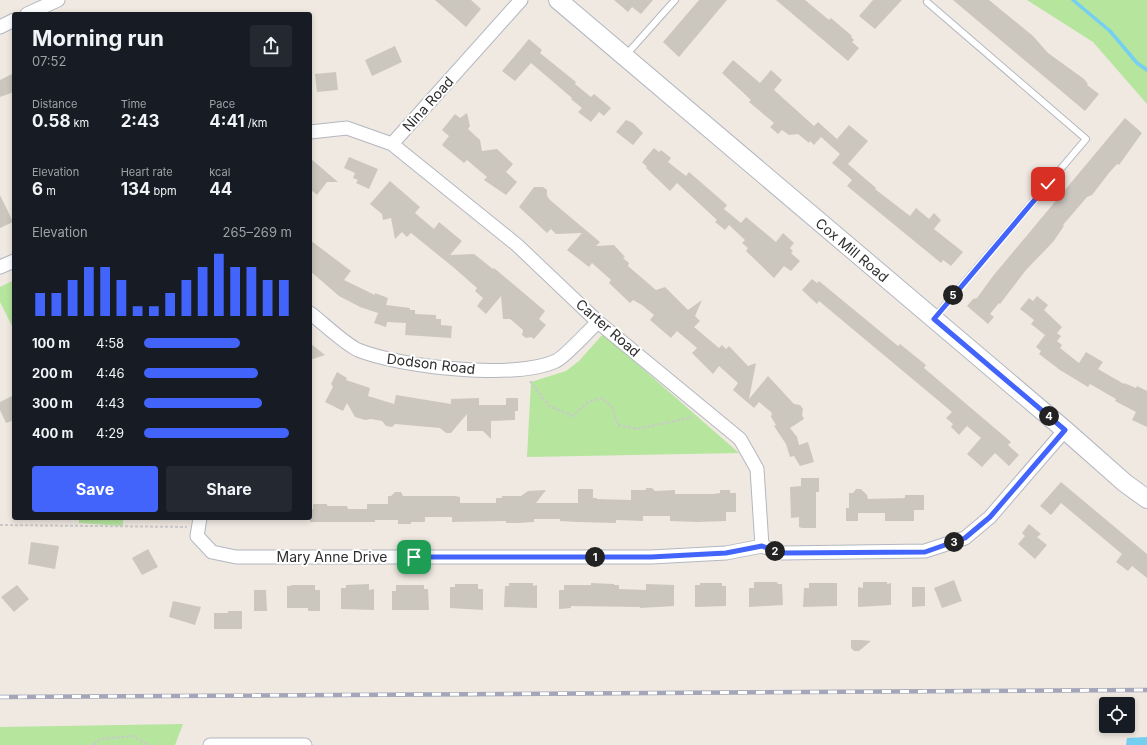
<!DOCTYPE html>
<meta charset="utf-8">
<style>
:root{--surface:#171b24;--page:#242831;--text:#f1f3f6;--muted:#9ea1a6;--accent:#4264fb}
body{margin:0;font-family:Inter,sans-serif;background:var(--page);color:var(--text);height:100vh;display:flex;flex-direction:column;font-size:15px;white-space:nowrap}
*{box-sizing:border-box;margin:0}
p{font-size:13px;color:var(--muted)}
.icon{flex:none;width:22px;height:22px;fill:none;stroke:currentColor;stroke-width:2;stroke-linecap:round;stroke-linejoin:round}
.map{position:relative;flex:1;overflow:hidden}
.side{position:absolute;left:12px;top:12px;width:300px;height:508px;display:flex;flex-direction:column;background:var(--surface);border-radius:4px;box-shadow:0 2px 6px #0003}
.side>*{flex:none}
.controls{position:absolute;left:1099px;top:697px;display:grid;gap:8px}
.controls a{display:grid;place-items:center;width:36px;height:36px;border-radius:4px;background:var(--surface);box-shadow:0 2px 6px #0003;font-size:20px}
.pin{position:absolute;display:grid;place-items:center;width:34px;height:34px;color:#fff;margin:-17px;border-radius:8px;box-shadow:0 2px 6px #0006}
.km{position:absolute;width:20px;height:20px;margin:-10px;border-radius:50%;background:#222;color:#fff;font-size:11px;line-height:20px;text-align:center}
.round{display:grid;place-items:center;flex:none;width:42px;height:42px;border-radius:4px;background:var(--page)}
.summary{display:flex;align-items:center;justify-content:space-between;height:68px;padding:0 20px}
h1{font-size:22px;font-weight:700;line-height:30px}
.figures{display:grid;grid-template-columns:repeat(3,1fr);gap:6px;height:68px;padding:4px 20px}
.figures div{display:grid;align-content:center}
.figures b{font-size:17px;font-weight:700}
.figures small{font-size:11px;font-weight:400}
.figures p{font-size:11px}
.chart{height:112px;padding:8px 20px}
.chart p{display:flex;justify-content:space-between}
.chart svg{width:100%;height:72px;margin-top:4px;stroke:var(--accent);stroke-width:6}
.action{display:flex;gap:8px;margin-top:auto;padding:8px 20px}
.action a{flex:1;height:46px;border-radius:4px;background:var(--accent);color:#fff;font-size:16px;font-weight:700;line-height:46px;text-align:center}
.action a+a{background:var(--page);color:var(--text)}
ul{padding:0 20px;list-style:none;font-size:13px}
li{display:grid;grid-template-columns:64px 48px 1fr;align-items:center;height:30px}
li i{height:10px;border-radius:5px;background:var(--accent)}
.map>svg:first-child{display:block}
.green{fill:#b6e59e}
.water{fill:#75cff0}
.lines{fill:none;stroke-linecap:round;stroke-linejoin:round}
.stream{stroke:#75cff0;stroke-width:3.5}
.building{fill:#cbc7bf}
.lane-casing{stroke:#b4b7c1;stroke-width:8}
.street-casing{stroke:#b4b7c1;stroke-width:15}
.secondary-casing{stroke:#b4b7c1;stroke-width:20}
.path{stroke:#c9c9c9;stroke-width:2;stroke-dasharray:3 2;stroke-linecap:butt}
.lane{stroke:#fff;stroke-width:6}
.street{stroke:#fff;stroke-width:13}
.secondary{stroke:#fff;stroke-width:18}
.rail-casing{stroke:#a3a6b8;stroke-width:4.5}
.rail{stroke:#fff;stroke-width:3;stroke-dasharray:9;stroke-linecap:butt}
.route-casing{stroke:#fff;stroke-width:8}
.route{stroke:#4264fb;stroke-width:5}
.labels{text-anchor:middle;stroke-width:4;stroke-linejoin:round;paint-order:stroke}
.street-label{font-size:14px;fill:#2e2e2e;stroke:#fff}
</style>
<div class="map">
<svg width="1147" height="745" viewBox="0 0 1147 745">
<rect width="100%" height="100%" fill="#efe9e1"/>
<path class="green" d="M1027 0H1147V104L1093 42Z
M14 280V330L0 302V287Z
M603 334 739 453 527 457 531 382 566 371 579 361Z
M79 518H123V526L79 523Z
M183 724 175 745H0V727Z"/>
<path class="water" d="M1147 737V745H1126L1127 738Z"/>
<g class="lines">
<path class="stream" d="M1073 0 1110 31 1137 63 1147 70"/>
</g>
<path class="building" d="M435 0H471L481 9 466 27Z
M614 0H653L641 14 632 7 628 12Z
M699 0H727L679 57 663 42Z
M776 0H805L829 20 831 18 852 36 851 37 854 40 852 42 859 48 848 61Z
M873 0H902L875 29 859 16Z
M953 0H989L1033 36 1048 53 1084 79 1088 84 1087 85 1099 94 1085 111Z
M529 39 542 50 540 53 576 82 575 84 591 97 594 94 611 108 604 116 599 112 591 122 578 112 582 108 571 99 572 98 531 63 515 81 502 71Z
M395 46 402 62 372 76 365 60Z
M733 60 760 83 771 70 782 80 774 90 814 126 818 122 837 139 849 125 868 141 848 164 876 188 875 189 910 216 916 208 929 219 934 213 941 220 934 229 963 252 951 266 943 260 941 263 847 186 852 180 832 163 840 154 821 137 814 145 810 141 809 143 798 134 789 135 782 130 778 134 770 127 774 123 749 102 751 100 722 73Z
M336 72 338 90 317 92 315 74Z
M14 73V92L0 97V80Z
M467 113 470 126 468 129 480 140 482 151 497 149 513 164 506 172 517 182 506 195 484 180 487 177 467 160 464 163 442 145 449 136 442 130 455 114 460 118Z
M1125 118 1142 133 1119 165 1117 164 1109 173 1092 195 1087 197 1063 225 1064 226 1053 242 1026 270 1000 304 999 303 990 314 994 317 988 324 967 306 973 299 977 298 993 276Z
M626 120 633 123 643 133 633 145 616 132Z
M654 148 659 152 661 150 671 158 668 162 686 176 689 172 704 185 727 205 724 209 741 223 746 217 776 242 783 233 794 243 790 248 793 251 791 253 800 261 791 271 784 266 774 278 746 251 748 248 742 243 745 240 729 225 725 230 715 222 717 220 677 183 670 191 646 168 647 167 642 162Z
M349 157 378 169 369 189 356 183 358 180 353 178 355 173 344 168Z
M310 158 338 182H327L317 195 310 189Z
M390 181 420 207 415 213 434 229 439 222 462 241 450 255 474 254 493 269 494 268 545 311 539 319 546 325 534 339 531 337 526 338 522 335 523 330 510 319H503L501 296 486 314 477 306 483 298 475 291 477 288 453 267 411 233 407 237 402 232 395 239 391 218 383 220 382 214 370 204Z
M534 187H543L547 190V196L550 200 600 242 596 246 614 245 625 257 623 258 629 263 628 266 656 290 665 287 688 310 702 300 695 316 700 321 694 327 719 348 722 345 726 349 729 346 748 366 756 363 749 399 768 376 794 404 800 405 803 409 802 415 804 419 790 428 797 437 799 445 808 442 814 462 800 466 794 456 790 457 786 444 774 426 776 425 771 417 772 413 759 402 754 408 733 390 738 383 719 366 713 374 692 353 697 348 677 331 671 338 650 320 654 315 642 305 633 300 630 303 609 283 611 280 592 263 589 267 567 250 582 233 556 234 551 229 547 233 519 207Z
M0 195 13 222 0 228Z
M310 240 351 271 344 280 375 295V293L388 298 386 305 410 308V310H415V314L436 315V319H441V325L452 326 451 338 405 335 406 323 387 322 386 327 374 323 378 313 360 307 339 296 310 271Z
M812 279 817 283 819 281 898 346 900 344 926 365 924 368 1011 442 1008 445 1019 455 1009 466 995 453 982 467 967 454 981 438 967 426 959 435 951 427 953 424 946 418 952 412 819 301 817 304 802 290Z
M1037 296 1048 305 1044 310 1062 327 1057 333 1061 336 1057 341 1062 345 1060 348 1079 363 1086 352 1103 362 1098 369 1124 384V383L1136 388 1137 386 1147 391V427L1132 420 1136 412 1115 401 1116 399 1090 384 1088 387 1060 370 1039 354 1041 351 1036 347 1045 335 1031 324 1034 320 1020 309 1029 298 1033 301Z
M310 343 325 355 310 360Z
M337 372 347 378 346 380 370 388 368 396 394 404 396 395 451 404V399L479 398V405H506V398H518V411H515V420L491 421V439L483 431H467V414L451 433H446L440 428 395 424 392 427 386 426 382 421 371 419 365 420 355 417 347 403 343 411 325 402 333 387 331 384Z
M14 395V420L6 423 0 410V402Z
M801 478H819V492H816V528H802L799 527V517L791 518 790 487 801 486Z
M1061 482 1147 554V578L1132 566 1128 571 1116 562 1122 554 1061 503 1051 515 1040 506Z
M646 488H652L655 491 675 490V494H714L720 493V490H730V493H736V512H726V521L697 522 670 521V516H643V521L616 520V523L578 522 560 521V519H534V522L518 523H506V521L452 522V517H425V522H411V524H398V520H375V522H310V509H313V504H327V506H347L348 509H367V504H388V496H391L395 492H401L403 496H455L460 497V503H496V498H502V496H521L528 491 546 490 536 503H578V489H593V498H597V499L631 500V490H646Z
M856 489H861L867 495 868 499 905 498V495H924V510H914V521H885V513H858V521H846V508H849V493H853Z
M1029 524 1041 534 1037 537 1047 545 1035 559 1018 544 1025 536 1022 533Z
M31 542 59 546 55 569 28 564Z
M148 549 158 567 142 575 132 558Z
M954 580 962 601 942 608 934 588Z
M754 582H777L778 584H782L783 605 749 607V588H754Z
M863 582H887V584L891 583V605L858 607V587L863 588Z
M509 583H533V586L537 585V608L504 607 505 586H509Z
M591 583 614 584V585H619V589L646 590V584L674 585V606L640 608V607L571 606V608L559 609V590H564V585H591Z
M700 583H722V586H726V606L695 607V585H700Z
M809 583H837V606L803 607 804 588H809Z
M369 584V590L374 589V610L341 609V588H346V585Z
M455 584H478V589H483V610L450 608V587H455Z
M17 585 29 599 14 612 1 597Z
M291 585H315V590H320V611H308V608H287V586H291Z
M396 585H424V589H428L429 610H392V591H396Z
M912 587H925V606L912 607Z
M254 590H266L267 611H254Z
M173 601 201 607 195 625 169 617Z
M228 611H242V629H214V613H228Z
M851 640H861L871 641 859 651H854L851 648Z"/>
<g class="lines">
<g class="lane-casing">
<path id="lane" d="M927 2 1086 139 935 317
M626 55 675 0"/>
</g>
<g class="street-casing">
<path id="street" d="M27 14 58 0
M0 27 14 20
M310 132 347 128 392 144 517 245 598 322 740 439 757 469 762 546
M392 144 521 0
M0 267 14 261
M310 313C323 323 345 344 358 350 400 367 515 380 556 361 566 356 588 331 598 322
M200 518 197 536 212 552 236 557H651L726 553 762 546 782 553 925 551 965 538 990 517 1065 430
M210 745H305"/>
</g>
<g class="secondary-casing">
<path id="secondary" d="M558 0 1065 430 1125 483 1147 499"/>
</g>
<path class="path" d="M530 381 549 406 573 416 588 402 602 398 612 407 618 425 637 429 693 417
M0 525 187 527
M94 745 100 739 133 736 148 745"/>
<use href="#lane" class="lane"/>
<use href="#street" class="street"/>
<use href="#secondary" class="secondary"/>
<g class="rail-casing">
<path id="rail" d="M0 697 1147 690"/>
</g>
<use href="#rail" class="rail"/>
</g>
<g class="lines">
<g class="route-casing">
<path id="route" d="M414 557H651L726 553 762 546 782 553 925 552 965 538 990 517 1065 430 934 319 1048 184"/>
</g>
<use href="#route" class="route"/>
</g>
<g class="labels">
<g class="street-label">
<text transform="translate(428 104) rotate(-48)" y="5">Nina Road</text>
<text transform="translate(852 250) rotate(40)" y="5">Cox Mill Road</text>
<text transform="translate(608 328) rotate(41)" y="5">Carter Road</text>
<text transform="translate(431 364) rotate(7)" y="5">Dodson Road</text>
<text x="332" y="562">Mary Anne Drive</text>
</g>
</g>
</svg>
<div class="controls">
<a><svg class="icon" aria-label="locate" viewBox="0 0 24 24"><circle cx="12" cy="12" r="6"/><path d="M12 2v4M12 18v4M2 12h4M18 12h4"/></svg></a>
</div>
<div class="pin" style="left:414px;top:557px;background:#1e9e55"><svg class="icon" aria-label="arrive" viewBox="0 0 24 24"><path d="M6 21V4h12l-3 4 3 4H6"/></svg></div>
<div class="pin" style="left:1048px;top:184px;background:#d93025"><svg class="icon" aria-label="check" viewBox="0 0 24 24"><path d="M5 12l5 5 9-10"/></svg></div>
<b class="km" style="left:595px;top:557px">1</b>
<b class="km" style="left:775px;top:551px">2</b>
<b class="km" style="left:954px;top:542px">3</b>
<b class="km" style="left:1049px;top:416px">4</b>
<b class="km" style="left:953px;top:295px">5</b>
<section class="side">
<div class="summary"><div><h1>Morning run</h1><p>07:52</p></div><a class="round"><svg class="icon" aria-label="share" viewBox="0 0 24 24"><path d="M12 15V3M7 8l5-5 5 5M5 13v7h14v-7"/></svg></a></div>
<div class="figures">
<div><p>Distance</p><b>0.58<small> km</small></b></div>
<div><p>Time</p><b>2:43</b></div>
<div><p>Pace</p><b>4:41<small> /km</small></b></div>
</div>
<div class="figures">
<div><p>Elevation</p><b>6<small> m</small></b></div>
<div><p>Heart rate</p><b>134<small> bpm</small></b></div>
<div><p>kcal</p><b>44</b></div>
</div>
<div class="chart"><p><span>Elevation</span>265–269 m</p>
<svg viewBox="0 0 160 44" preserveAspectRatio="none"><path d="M5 44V30M15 44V30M25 44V22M35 44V14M45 44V14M55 44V22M65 44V38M75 44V38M85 44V30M95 44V22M105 44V14M115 44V6M125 44V14M135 44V14M145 44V22M155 44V22"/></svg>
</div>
<ul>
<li><b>100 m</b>4:58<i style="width:65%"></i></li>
<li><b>200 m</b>4:46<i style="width:77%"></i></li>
<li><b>300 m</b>4:43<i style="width:80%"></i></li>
<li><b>400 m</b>4:29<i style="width:98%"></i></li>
</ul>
<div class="action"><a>Save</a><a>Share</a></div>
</section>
</div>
